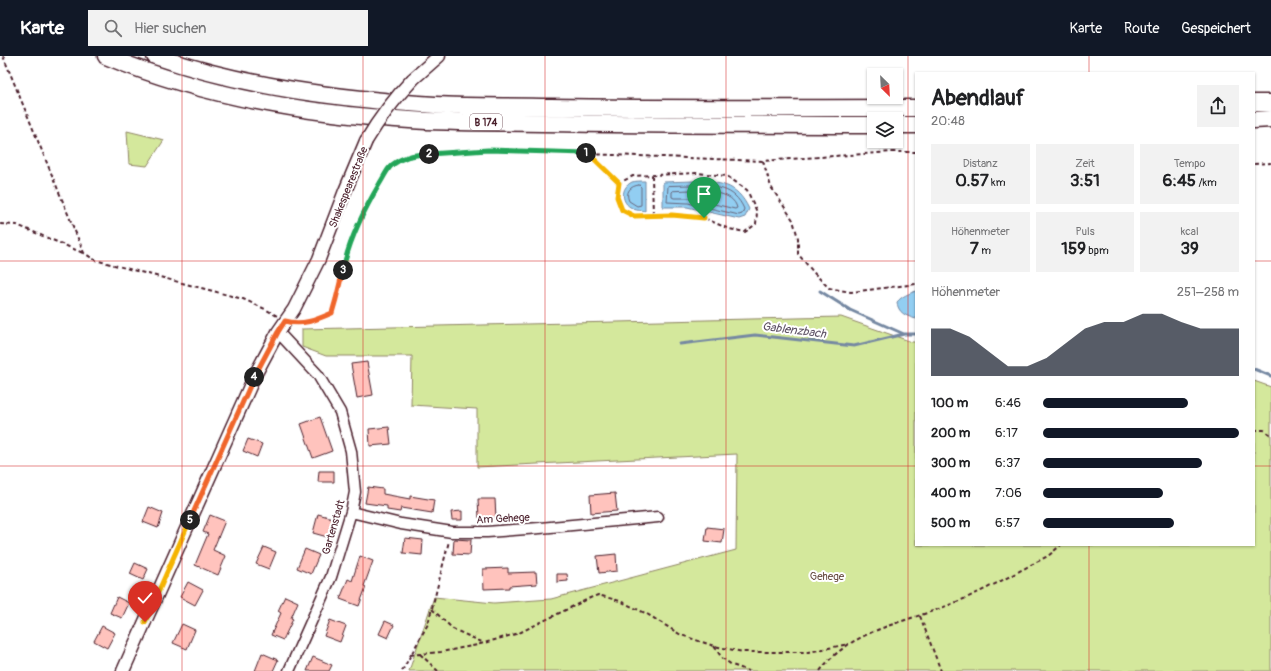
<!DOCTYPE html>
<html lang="de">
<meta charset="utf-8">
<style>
:root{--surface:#fff;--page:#f2f2f2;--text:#202124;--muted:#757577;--accent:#111827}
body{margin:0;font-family:Pangolin,sans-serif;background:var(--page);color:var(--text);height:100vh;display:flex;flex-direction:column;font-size:15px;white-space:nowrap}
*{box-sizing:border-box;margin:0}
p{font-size:13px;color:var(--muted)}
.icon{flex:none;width:22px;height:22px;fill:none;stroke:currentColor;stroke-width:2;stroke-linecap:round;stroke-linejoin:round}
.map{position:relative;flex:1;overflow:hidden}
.side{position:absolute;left:915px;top:16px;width:340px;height:474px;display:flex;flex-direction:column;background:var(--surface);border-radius:0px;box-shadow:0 1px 3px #0004}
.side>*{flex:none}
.needle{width:26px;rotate:156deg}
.buttons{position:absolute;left:867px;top:12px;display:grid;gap:8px}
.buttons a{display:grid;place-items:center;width:36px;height:36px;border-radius:0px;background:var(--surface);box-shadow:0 1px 3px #0004;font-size:20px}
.pin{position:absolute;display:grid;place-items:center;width:34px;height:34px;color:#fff;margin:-41px -17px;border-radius:50% 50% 50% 0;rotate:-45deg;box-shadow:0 0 4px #0007}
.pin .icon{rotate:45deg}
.km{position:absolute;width:20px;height:20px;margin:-10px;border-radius:50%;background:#222;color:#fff;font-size:11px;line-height:20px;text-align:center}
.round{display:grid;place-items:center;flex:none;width:42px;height:42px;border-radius:0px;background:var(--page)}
.headline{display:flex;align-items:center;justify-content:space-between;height:68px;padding:0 16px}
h1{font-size:22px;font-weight:700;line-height:30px}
.figures{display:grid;grid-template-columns:repeat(3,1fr);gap:6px;height:68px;padding:4px 16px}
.figures div{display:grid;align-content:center;border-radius:0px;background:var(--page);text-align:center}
.figures b{font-size:17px;font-weight:700}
.figures small{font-size:11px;font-weight:400}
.figures p{font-size:11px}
.chart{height:112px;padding:8px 16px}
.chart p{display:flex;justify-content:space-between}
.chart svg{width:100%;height:72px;margin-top:4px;fill:var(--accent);opacity:.7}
ul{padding:0 16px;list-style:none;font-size:13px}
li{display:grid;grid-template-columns:64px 48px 1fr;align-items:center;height:30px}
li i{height:10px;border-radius:5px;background:var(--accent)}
header{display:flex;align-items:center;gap:24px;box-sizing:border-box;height:56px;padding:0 20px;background:var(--accent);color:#fff}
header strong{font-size:19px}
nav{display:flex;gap:22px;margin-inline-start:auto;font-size:14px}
.search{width:280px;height:36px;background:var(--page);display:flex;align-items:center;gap:10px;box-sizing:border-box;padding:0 14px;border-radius:0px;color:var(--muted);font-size:15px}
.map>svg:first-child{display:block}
.green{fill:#d4e89c;stroke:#8f8464}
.water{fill:#92cef2;stroke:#7588a2}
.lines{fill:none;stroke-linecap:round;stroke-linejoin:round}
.shore{stroke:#67657b;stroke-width:1}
.stream{stroke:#7588a2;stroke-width:3}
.building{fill:#ffc3bd;stroke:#4a1f2b}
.minor-casing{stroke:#4a1f2b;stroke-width:13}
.tertiary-casing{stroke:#4a1f2b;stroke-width:15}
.trunk-casing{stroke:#4a1f2b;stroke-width:19}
.path{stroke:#4a1f2b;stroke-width:2;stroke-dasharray:4 3;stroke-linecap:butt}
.minor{stroke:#fff;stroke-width:10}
.tertiary{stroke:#fff;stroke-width:12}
.trunk{stroke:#fff;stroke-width:16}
.tertiary-bridge-casing{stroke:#4a1f2b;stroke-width:15;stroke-linecap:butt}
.tertiary-bridge{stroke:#fff;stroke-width:12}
.split-1-casing{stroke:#fff;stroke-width:8}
.split-2-casing{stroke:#fff;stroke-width:8}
.split-3-casing{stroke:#fff;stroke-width:8}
.split-4-casing{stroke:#fff;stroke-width:8}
.split-5-casing{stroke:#fff;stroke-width:8}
.split-6-casing{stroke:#fff;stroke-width:8}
.split-1{stroke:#f5b400;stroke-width:5}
.split-2{stroke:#22a559;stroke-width:5}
.split-3{stroke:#22a559;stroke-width:5}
.split-4{stroke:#f0652b;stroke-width:5}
.split-5{stroke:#f0652b;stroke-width:5}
.split-6{stroke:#f5b400;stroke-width:5}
.grid{fill:none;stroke:#d62828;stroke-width:1;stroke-opacity:0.55}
.labels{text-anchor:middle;stroke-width:4;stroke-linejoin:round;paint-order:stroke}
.shield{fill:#fff;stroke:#80626b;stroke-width:1}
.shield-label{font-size:10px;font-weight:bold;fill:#4a1f2b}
.street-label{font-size:11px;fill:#4a1f2b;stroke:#fff}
.park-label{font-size:11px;fill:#6c5147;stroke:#fff}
.water-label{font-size:12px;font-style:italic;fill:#605467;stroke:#fff}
</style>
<header>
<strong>Karte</strong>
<div class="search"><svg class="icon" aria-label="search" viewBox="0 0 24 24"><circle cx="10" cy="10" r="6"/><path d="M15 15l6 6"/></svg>Hier suchen</div>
<nav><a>Karte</a><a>Route</a><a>Gespeichert</a></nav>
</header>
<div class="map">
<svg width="1271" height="615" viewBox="0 0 1271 615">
<rect width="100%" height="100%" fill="#fff"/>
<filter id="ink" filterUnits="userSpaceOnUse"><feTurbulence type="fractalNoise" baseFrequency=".025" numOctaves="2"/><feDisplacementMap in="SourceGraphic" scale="8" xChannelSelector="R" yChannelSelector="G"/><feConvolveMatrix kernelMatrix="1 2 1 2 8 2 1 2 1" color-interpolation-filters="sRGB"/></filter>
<g filter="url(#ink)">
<path class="green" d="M127 75 164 84 147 110 129 108Z
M841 261 912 286H916V489H1254V325L1271 331V615H409L434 541 494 547 551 543 736 494 737 398 477 411V353L411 349 412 300H326L302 291V273Z"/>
<path class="water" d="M645 125V155C640 154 636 155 632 152 621 147 620 132 632 126 635 125 641 125 645 125Z
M693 125C720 127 736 126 749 153L745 161 739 163 687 151H663V126Z
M916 235V263C906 260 898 257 897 246 902 240 908 238 916 235Z"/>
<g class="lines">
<path class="shore" d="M639 129 641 131V149L637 150 629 145C625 136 630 130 639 129Z
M693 129C715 131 734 130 744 153L742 158 739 159 688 147 667 146 668 130Z
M693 134C707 136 733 135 737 152L735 153 689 142H674L672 141V136L673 135Z"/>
<path class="stream" d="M820 235 850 254 904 278
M680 288 755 279 854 290 904 278H916
M1254 313 1271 320"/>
</g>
<path class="building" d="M367 306 373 339 357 342 351 308Z
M320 361 332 395 313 402 301 368Z
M389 371 391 388 370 390 369 373Z
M248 383 262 388 257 401 243 395Z
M319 415H334V426H318Z
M368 431 383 433V438L410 443V440L434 444 432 457 401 452 400 456 387 454V450L365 447Z
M615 437 617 455 591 457 590 439Z
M478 443H495L496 462H479Z
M149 451 163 457 158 472 143 466Z
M462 455V464H452L451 456Z
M318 458 336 463 331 482 313 477Z
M210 459 225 465 213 494 226 500 218 519 195 509 208 478 203 476Z
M707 471 724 473 722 487 705 485Z
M405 482 423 484 422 499 403 497Z
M454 483 471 484 470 499 453 498Z
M264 491 276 496 269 513 256 508Z
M305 493 319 499 311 518 297 512Z
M616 498 617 515 599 517 597 500Z
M360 500 373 505 364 530 366 531 359 550 340 543 348 523 352 525Z
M135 507 148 513 143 524 130 518Z
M508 512V517L536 516 537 528 509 530V532L484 533 483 513Z
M557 518H567L568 525 557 526Z
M188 526 203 534 195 549 180 541Z
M285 540 298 546 291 562 293 563 283 584 271 579 281 557 278 555Z
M117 541 129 547 122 562 110 557Z
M330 564 346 570 340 586 324 580Z
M385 565 394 569 388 582 379 578Z
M182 568 195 574 187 593 173 587Z
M102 570 115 577 107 592 94 585Z
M262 597 278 604 273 615H255Z
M313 601 332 609 329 615H307Z"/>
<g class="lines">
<g class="minor-casing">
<path id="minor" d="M278 276 318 319 340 356 351 395 355 436 351 456 331 521 289 615
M351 456 401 468 452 476H487L540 472 658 461"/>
</g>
<g class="tertiary-casing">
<path id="tertiary" d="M413 23 439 0
M123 615 255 319 278 276 294 253 319 203 345 135 366 85"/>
</g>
<g class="trunk-casing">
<path id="trunk" d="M106 0C202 40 307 58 410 64 454 67 499 66 543 67 653 69 764 69 874 69
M155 0C244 31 340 43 435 49 473 51 512 50 550 51 672 53 794 52 916 52
M1254 47H1271
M1254 64 1271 63
M896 69H916"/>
</g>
<path class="path" d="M3 0 84 197 95 204 243 243 265 253 277 260
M588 97 619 127 633 120 697 117 727 120 747 134 757 156 756 168 745 176 729 173 704 162 672 159 634 160 622 153 617 141 619 127
M763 105 771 131 793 164 798 182V198L815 218 829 232 851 236 916 228
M1254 108 1271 107
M652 119 653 160
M0 168 17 169 83 197
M298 268 315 264 332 257 336 243 346 198 361 161 390 110 403 102 416 98 488 94 763 105 891 96H916
M1254 374H1264L1271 379
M432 553 453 573 484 587
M920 560 941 615
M714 590 722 602 732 609 749 615
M420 598 438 615
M410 599 441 596 477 589 519 577 590 542 598 539 620 545 647 558 681 579 714 590 743 596H808L849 588
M402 615 428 568 449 485
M820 615C850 574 904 567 949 549 983 536 1015 517 1048 500L1061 489"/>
<use href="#minor" class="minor"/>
<use href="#tertiary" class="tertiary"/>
<use href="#trunk" class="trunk"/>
<g class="tertiary-bridge-casing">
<path id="tertiary-bridge" d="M366 85C379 63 395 42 413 23"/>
</g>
<use href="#tertiary-bridge" class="tertiary-bridge"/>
</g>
</g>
<g class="lines" filter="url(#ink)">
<g class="split-1-casing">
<path id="split-1" d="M586 97H588L619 127 617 141 622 154 634 160 672 159 704 162"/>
</g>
<g class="split-2-casing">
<path id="split-2" d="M429 98 488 94 586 97"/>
</g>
<g class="split-3-casing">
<path id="split-3" d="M343 214C349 183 364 154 380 127 384 121 387 113 392 109 403 100 415 98 429 98"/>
</g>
<g class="split-4-casing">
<path id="split-4" d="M254 321 278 276 285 265C302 270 316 264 332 257L336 243 343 214"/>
</g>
<g class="split-5-casing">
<path id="split-5" d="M190 464 254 321"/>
</g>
<g class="split-6-casing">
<path id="split-6" d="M145 566 190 464"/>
</g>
<use href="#split-1" class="split-1"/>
<use href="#split-2" class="split-2"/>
<use href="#split-3" class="split-3"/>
<use href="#split-4" class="split-4"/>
<use href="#split-5" class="split-5"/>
<use href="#split-6" class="split-6"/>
</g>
<path class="grid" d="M182 0V615M363 0V615M545 0V615M726 0V615M908 0V615M1089 0V17M0 205H916M1254 205H1271M0 410H916M1254 410H1271M1089 489V615"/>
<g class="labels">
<rect class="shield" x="470" y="58" width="32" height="16" rx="3"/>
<g class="shield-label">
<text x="486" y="70">B 174</text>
</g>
<g class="street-label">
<text transform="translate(348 131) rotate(-68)" y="4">Shakespearestraße</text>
<text transform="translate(503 462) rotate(-3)" y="4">Am Gehege</text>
<text transform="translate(333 471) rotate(-74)" y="4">Gartenstadt</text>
</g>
<g class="park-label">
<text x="827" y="524">Gehege</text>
</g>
<g class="water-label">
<text transform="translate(794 274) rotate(7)" y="4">Gablenzbach</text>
</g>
</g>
</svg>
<div class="buttons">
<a><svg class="needle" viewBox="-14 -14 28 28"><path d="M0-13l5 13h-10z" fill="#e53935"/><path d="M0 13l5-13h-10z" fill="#757577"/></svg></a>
<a><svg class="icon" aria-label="layers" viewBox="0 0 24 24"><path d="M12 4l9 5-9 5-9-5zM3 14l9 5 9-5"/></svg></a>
</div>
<div class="pin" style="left:704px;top:162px;background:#1e9e55"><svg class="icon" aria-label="arrive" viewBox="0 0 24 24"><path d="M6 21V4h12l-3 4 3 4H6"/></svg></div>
<div class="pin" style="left:145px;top:566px;background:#d93025"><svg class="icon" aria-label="check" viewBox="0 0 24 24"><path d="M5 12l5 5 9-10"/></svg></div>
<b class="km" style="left:586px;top:97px">1</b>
<b class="km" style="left:429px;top:98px">2</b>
<b class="km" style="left:343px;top:214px">3</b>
<b class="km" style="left:254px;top:321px">4</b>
<b class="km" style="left:190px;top:464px">5</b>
<section class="side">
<div class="headline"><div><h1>Abendlauf</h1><p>20:48</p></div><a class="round"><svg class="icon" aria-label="share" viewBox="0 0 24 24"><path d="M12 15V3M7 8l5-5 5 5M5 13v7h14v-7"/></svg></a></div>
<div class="figures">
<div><p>Distanz</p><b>0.57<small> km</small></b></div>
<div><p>Zeit</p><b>3:51</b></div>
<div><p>Tempo</p><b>6:45<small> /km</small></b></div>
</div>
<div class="figures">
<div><p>Höhenmeter</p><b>7<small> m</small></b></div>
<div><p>Puls</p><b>159<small> bpm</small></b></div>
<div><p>kcal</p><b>39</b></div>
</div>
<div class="chart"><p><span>Höhenmeter</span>251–258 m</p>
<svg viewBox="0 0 160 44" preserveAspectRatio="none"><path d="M0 44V15L10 15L20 20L30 29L40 38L50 38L60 33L70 24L80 15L90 11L100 11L110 6L120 6L130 11L140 15L150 15L160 15V44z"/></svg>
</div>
<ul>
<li><b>100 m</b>6:46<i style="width:74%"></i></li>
<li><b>200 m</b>6:17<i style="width:100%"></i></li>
<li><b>300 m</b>6:37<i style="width:81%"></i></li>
<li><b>400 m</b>7:06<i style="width:61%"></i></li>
<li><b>500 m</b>6:57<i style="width:67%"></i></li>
</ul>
</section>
</div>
